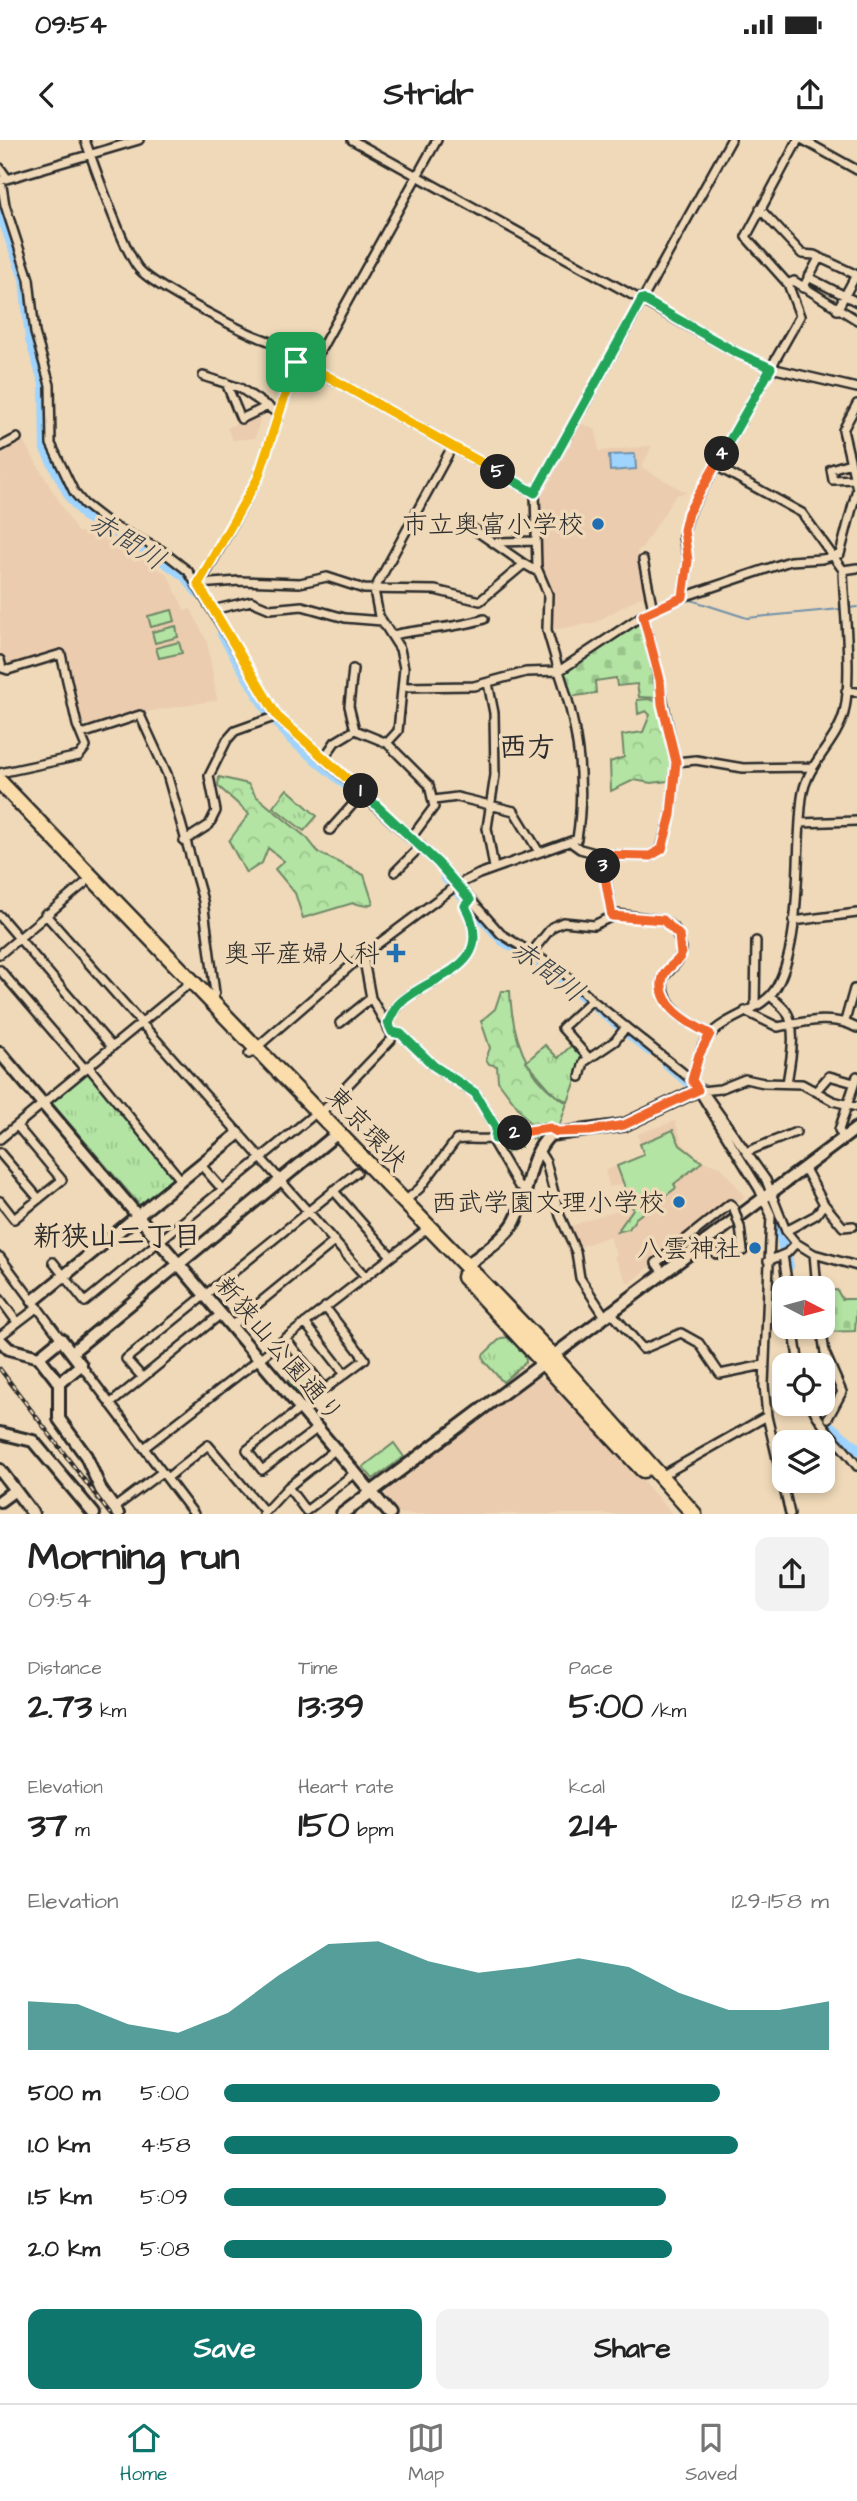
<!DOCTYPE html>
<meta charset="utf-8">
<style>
:root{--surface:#fff;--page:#f2f2f2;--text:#222;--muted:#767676;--line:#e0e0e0;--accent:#0f766e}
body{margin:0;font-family:"Architects Daughter","Klee One",sans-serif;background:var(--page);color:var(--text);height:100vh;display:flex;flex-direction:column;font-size:26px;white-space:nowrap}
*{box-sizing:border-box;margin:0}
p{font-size:23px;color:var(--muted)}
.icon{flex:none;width:38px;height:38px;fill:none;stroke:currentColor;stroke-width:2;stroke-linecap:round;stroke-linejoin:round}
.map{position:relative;height:1374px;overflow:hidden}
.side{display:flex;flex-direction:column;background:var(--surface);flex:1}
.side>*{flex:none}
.needle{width:46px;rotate:96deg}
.tools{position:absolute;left:772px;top:1136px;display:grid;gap:14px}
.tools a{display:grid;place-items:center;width:63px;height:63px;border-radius:14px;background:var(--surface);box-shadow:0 4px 10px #0003;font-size:35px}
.pin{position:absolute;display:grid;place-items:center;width:60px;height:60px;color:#fff;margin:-30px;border-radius:14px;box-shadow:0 4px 10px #0006}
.km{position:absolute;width:35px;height:35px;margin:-18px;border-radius:50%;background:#222;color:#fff;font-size:19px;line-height:35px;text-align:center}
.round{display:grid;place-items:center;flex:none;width:74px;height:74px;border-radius:14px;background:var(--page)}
.headline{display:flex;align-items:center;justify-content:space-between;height:119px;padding:0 28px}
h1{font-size:38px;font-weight:700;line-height:52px}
.metrics{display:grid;grid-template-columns:repeat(3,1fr);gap:10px;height:119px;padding:7px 28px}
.metrics div{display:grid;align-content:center}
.metrics b{font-size:35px;font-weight:700}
.metrics small{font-size:19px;font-weight:400}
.metrics p{font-size:19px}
.chart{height:196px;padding:14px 28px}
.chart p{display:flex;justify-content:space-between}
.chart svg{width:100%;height:126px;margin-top:7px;fill:var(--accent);opacity:.7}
.button{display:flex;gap:14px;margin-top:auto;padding:14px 28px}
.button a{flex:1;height:80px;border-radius:14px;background:var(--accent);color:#fff;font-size:28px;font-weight:700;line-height:80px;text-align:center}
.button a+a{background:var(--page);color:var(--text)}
ul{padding:0 28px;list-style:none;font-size:23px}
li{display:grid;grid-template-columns:112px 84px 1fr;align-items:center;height:52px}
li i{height:18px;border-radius:9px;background:var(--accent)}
.status{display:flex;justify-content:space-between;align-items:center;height:49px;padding:0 35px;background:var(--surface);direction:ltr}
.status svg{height:19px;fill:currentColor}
header{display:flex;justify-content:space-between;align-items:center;height:91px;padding:0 28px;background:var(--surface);font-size:32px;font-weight:700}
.dock{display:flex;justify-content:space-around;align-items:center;height:98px;border-top:2px solid var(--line);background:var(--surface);font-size:19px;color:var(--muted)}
.dock a{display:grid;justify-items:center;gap:4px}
.dock .selected{color:var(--accent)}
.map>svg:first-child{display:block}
.built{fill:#ebccae}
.grass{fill:#b3e4a3;stroke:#6f8867;stroke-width:2}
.forest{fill:url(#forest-crowns);stroke:#6f8867;stroke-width:2}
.cemetery{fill:url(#cemetery-stones);stroke:#6f8867;stroke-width:2}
.park{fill:url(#park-tufts);stroke:#6f8867;stroke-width:2}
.water{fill:#9fd4fe;stroke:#7190aa;stroke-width:2}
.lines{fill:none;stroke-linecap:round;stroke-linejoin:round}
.stream{stroke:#7190aa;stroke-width:2}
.river{stroke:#9fd4fe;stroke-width:12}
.street-casing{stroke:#2b2b2b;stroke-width:12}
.secondary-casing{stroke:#2b2b2b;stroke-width:16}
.highway-casing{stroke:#2b2b2b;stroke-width:19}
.street{stroke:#efd9b8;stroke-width:7}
.secondary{stroke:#efd9b8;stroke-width:10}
.highway{stroke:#faddab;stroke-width:14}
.rail-casing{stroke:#2b2b2b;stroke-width:4.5}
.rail{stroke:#efd9b8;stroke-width:2;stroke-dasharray:5;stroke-linecap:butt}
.street-bridge-casing{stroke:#2b2b2b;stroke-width:12;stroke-linecap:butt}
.street-bridge{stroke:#efd9b8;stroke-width:7}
.split-1-casing{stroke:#fff;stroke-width:14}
.split-2-casing{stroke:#fff;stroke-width:14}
.split-3-casing{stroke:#fff;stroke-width:14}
.split-4-casing{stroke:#fff;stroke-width:14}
.split-5-casing{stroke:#fff;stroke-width:14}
.split-6-casing{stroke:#fff;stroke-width:14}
.split-1{stroke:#f5b400;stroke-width:9}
.split-2{stroke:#22a559;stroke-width:9}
.split-3{stroke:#f0652b;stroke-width:9}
.split-4{stroke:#f0652b;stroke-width:9}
.split-5{stroke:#22a559;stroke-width:9}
.split-6{stroke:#f5b400;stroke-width:9}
.poi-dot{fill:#1f6fb2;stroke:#efd9b8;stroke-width:2.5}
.labels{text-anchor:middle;stroke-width:7;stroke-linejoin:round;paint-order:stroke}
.poi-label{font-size:26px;fill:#2b2b2b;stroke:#efd9b8;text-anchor:end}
.street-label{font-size:26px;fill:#2b2b2b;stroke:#efd9b8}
.water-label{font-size:28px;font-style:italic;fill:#3c444b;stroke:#efd9b8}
.neighbourhood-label{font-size:28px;font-weight:bold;fill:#2b2b2b;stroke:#efd9b8}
</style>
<div class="status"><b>09:54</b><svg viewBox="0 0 49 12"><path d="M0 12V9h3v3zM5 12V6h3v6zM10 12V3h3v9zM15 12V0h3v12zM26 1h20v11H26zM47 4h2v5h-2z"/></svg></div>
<header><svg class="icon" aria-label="back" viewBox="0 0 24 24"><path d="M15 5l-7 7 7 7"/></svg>Stridr<svg class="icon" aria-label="share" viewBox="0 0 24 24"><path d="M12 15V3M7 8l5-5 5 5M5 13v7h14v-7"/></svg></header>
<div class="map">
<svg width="857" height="1374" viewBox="0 0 857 1374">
<defs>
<pattern id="forest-crowns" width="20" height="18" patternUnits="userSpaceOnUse" patternTransform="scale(1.75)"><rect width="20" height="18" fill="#b3e4a3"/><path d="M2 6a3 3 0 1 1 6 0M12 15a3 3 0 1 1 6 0" fill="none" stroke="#9ac48c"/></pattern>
<pattern id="cemetery-stones" width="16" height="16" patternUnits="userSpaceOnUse" patternTransform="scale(1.75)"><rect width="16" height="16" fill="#b3e4a3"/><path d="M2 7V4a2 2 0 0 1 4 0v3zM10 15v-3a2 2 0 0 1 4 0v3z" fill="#9ac48c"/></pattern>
<pattern id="park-tufts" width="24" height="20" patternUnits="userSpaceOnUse" patternTransform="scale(1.75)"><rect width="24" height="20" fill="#b3e4a3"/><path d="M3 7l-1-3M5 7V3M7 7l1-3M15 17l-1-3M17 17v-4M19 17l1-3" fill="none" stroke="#9ac48c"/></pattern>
</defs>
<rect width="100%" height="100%" fill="#efd9b8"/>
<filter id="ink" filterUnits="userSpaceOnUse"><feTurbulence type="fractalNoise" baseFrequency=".0143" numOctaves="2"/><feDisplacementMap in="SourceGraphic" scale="14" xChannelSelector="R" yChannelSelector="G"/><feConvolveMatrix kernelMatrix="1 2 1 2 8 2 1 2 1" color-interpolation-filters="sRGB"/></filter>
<g filter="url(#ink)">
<path class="built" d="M262 272 255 298 233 300 227 288Z
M579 283 596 290 599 311 652 306 641 327 687 353 676 355 641 409 637 410 647 457 638 458 594 483 551 490V455L540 426 537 359Z
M22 299 77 392 100 394 167 434 185 471 191 469 207 502 217 560 140 573 95 587 79 582 61 511 8 528 4 526 0 513V311Z
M675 981 683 1004 702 1021 721 1027 745 1057 736 1064 733 1059 729 1061 629 1144 614 1117 617 1115 609 1096 577 1108 568 1087 632 1065 625 1043 610 1047 605 1031 641 1015 638 994Z
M535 1238H549L581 1270 672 1374H400L385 1355 386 1352Z"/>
<path class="grass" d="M172 470 175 481 151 487 148 476Z
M176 486 178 497 155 503 152 492Z
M179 502 182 513 159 518 156 508Z
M673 990 680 1005 702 1022 674 1044 676 1048 636 1078 629 1089 617 1092 633 1069 617 1026 644 1015 640 1004Z
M394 1303 404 1317 373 1339 363 1327Z"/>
<path class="forest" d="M649 559 659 562 672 617 668 641 651 643 634 640 611 651 610 622 624 617 622 595 643 592 650 575 646 571 638 574 637 560Z
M219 637 248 644 256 656 307 698 319 713 364 735 373 763 366 766 353 763 303 778 295 753 275 729 284 721 268 708 262 723 246 733 229 701 249 674 218 646Z
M501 851H510C512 896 526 940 567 963L559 987 534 989 498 941 497 926 489 924 486 919 490 908 481 881 495 869Z"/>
<path class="cemetery" d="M641 480 658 540 659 558 639 557 637 544 617 546 616 538 595 541 596 553 570 557 563 533 566 528Z
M534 991 543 992 539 999H533L531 995 521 998V1007L502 1015 494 1000Z
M837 1150 842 1159H857L855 1191 823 1192V1151Z"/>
<path class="park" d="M287 649 317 676 304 691 273 667Z
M573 904 584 918 568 962 555 955 526 922 545 905 558 918Z
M85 932H90L175 1037 142 1068 50 961Z
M511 1197 525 1213 526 1222 503 1242 484 1221 483 1215 501 1198Z
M305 1229 315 1243 300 1255 288 1241Z"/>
<path class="water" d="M635 314 636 329 610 331 609 315Z"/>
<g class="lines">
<path class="stream" d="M688 459 747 478 840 469
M849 468 857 467"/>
<path class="river" d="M0 69 25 138 31 199 45 244 46 309 71 357 85 375 158 416 186 436 198 452
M223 494 267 569 292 599 354 650
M446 737 503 800 555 832 650 910
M667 923 692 945
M727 990 759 1035
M777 1072 788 1126
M821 1280 857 1309"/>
<g class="street-casing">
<path id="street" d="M85 0C95 27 123 110 139 129 155 147 242 192 266 200 284 206 292 225 311 227L535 353
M352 0 737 213 771 228 857 248
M803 0 857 30
M0 28 7 38
M1 40 5 65 29 139 35 193 50 245 51 304 74 352 84 364 111 385 161 410 188 431 277 576 438 723 501 794 563 832 592 860 692 940 759 1049 771 1075 764 1245 767 1276 790 1374
M0 41 139 0
M760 69 802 114 814 115 857 135
M808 137 857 162
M788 144 794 141 857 180
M803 148 819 118
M837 170 856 135
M311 227 437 0
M203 236 240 248 277 273
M226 243 241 279 268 266
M0 307 17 298
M850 323 831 329 833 340 854 339
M472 388 524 424
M498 402 536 401
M643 420 653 470
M843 430 857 428
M201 442 258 338 296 222
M198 444 239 441 300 443 327 437 364 449 435 450 480 461 524 424 538 432
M683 457 688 421 683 397 689 373 800 176 788 144 746 97 798 0
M212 470 251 461 270 469 302 466 345 478 382 481
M643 475C658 524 664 573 676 622
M393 495C423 488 454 489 484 479
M0 520 2 528 8 530 61 514 77 585 86 607 79 616 0 633
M353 529 349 566 355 590
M488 543 494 573 495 635 487 688 494 728
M403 547 474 546 526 532 559 531 547 490 548 454 537 428 535 353 731 0
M846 551 857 552
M82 594 140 575 167 634 203 761 215 853 211 861
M387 603 398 591 404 528 400 509 379 476 374 450 452 307
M324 618 335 602 355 590 387 603 429 645 434 667 411 698
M434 660 457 657 514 671 539 712
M800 683 857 681
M330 690 363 653
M184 701 209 685 216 671 209 636 227 600 235 591 277 576
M573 704 580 709 602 715 612 776
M602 715 650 716 661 709 671 675 676 622 696 620 743 628 812 627
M395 732 421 706
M45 774 365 1136
M0 776 112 907
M793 781 857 773
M531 813 552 787 563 782 594 785 617 774 663 780 675 789 682 809 678 821 662 839C664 869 686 882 710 894
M0 814 85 743
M363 815 371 858
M0 830 85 929
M770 856C775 860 782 866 786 871 798 888 790 924 787 943
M755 866 756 801
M745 871 778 887C803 882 833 874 857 888
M845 881 854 849H857
M388 883C391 877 394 869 399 864 429 834 499 830 465 766L470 760
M392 892 401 894 434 926 475 953 496 988 495 999
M249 914 363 815 457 745 479 734 577 699C586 643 577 584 559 531L643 475 683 457 790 421 822 419 840 414 857 349 843 290 857 264
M588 917 562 888 592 860
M88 926 181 1040
M580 937 584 922 615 901 626 887
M692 940C697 925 699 908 709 896 727 875 764 871 777 846 803 798 795 712 802 658 806 624 836 604 844 573 853 535 844 470 843 430L802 373 716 326
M701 951 720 949 745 939 764 943 802 944 833 961 857 967
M703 951 766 1040 786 1091 796 1103 814 1114 817 1148
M816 951 829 936 854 943
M320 974 391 900 392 895 371 858 340 883
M843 998 839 990 857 936
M0 999 186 846
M491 999 518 1045 526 1049
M539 1011 546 1022 560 1076 576 1112 580 1138 604 1175
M746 1012 796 992
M0 1013 39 1059
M200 1024 222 1049
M804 1027 824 1064 843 1087 853 1086
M333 1050 391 1116
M0 1061 14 1079 62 1040 17 986
M404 1062 420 1048 456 1000C467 998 479 1000 490 999 508 998 542 982 557 992
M786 1091 816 1075 824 1064
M704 1101 716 1114 743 1111 740 1087
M814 1114 857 1126
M783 1115 788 1148
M0 1117 61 1199
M768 1121 787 1113 796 1103
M53 1122 85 1162 311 977
M663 1133 656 1123 730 1064 734 1069
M0 1159 17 1182
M610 1171 643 1209 681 1193 699 1203 720 1234 764 1225
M305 1183 345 1234
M231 1186 335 1101
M793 1186 799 1225
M821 1186 825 1213 842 1252 828 1278
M0 1196 38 1167
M285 1198 325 1249 365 1219 325 1167
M81 1225 194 1374
M142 1237 126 1219 357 1032
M110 1264 221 1174
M811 1264C821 1289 841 1303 857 1326
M301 1268 247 1310 262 1330 318 1288
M144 1308 423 1092
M661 1336 767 1276
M167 1338 208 1305 265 1372
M288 1347 306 1371 356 1332
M114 1368 162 1332
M263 1374 288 1347 336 1309"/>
</g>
<g class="secondary-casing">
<path id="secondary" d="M0 913 390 1374
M466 1126C482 1113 505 1099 515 1081 529 1054 527 1017 550 995L624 985 698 950
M33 1161 238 994
M61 1199 81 1225 59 1243 39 1217Z
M0 1200 9 1209 39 1217
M72 1212 339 992
M59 1243V1279L86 1316 101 1350 118 1374
M0 1293 33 1301 94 1374
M0 1330 33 1374
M0 1361 15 1350
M342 1374 857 988"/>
</g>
<g class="highway-casing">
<path id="highway" d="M0 642 552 1215 694 1374
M464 1137 643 1330"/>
</g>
<use href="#street" class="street"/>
<use href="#secondary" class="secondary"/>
<use href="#highway" class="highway"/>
<g class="rail-casing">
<path id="rail" d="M0 1229 110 1374"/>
</g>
<use href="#rail" class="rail"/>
<g class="street-bridge-casing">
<path id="street-bridge" d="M734 1069 740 1087"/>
</g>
<use href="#street-bridge" class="street-bridge"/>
</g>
</g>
<g class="lines" filter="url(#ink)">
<g class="split-1-casing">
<path id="split-1" d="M296 222 258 338 198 444 277 576 361 651"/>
</g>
<g class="split-2-casing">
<path id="split-2" d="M361 651 438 723 470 760 465 766C499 830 429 834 399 864 394 869 391 877 388 883L392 892 401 894 434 926 475 953 496 988 495 999 515 993"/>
</g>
<g class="split-3-casing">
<path id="split-3" d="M515 993 550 988 557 992 590 991 624 985 698 950 692 940 699 915 710 894C690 884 655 865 663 837 666 827 677 824 681 815L679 795 663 780 612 776 603 726"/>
</g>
<g class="split-4-casing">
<path id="split-4" d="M603 726 602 715 650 716 662 709 671 675 676 622 662 564 660 540 643 475 683 457 688 421 684 390 688 373 722 314"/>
</g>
<g class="split-5-casing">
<path id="split-5" d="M498 332 535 353 642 159 737 213 771 228 722 314"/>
</g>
<g class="split-6-casing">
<path id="split-6" d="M296 222 311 227 498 332"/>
</g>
<use href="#split-1" class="split-1"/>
<use href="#split-2" class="split-2"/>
<use href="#split-3" class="split-3"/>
<use href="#split-4" class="split-4"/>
<use href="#split-5" class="split-5"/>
<use href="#split-6" class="split-6"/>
</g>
<g class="poi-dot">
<circle cx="598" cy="384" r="7"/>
<path d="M392.5 802.5h7v7h7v7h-7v7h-7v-7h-7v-7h7z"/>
<circle cx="679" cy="1062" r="7"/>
<circle cx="755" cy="1108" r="7"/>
</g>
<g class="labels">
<g class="poi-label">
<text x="584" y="393">市立奥富小学校</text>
<text x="380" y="822">奥平産婦人科</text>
<text x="665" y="1071">西武学園文理小学校</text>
<text x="741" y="1117">八雲神社</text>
</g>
<g class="street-label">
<text transform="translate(367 988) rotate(47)" y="9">東京環状</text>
<text transform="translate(280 1209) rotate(50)" y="9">新狭山公園通り</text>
</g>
<g class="water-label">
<text transform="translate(128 400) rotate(32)" y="10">赤間川</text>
<text transform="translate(548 830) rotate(37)" y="10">赤間川</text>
</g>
<g class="neighbourhood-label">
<text x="527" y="616">西方</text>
<text x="117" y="1105">新狭山二丁目</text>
</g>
</g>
</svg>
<div class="tools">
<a><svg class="needle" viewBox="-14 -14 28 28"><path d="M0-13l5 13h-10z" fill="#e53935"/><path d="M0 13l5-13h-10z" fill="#767676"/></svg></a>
<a><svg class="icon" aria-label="locate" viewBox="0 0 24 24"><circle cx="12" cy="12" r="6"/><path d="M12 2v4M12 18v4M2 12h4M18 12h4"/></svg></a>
<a><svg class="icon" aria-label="layers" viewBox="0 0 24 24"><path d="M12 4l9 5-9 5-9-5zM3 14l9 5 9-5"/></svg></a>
</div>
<div class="pin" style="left:296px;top:222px;background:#1e9e55"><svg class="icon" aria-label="arrive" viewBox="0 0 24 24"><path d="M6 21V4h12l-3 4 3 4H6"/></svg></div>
<b class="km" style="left:361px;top:651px">1</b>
<b class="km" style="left:515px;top:993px">2</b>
<b class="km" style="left:603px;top:726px">3</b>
<b class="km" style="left:722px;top:314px">4</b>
<b class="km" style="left:498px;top:332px">5</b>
</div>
<section class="side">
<div class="headline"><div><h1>Morning run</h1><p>09:54</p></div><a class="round"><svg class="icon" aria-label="share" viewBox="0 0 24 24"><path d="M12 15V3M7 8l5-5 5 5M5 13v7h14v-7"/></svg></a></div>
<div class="metrics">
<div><p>Distance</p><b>2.73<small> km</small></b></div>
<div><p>Time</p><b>13:39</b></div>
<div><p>Pace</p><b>5:00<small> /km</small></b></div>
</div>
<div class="metrics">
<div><p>Elevation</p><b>37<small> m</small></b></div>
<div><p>Heart rate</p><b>150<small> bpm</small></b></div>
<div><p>kcal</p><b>214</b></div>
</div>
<div class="chart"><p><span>Elevation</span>129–158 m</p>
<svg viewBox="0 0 160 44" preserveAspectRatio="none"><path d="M0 44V27L10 28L20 35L30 38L40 31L50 18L60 7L70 6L80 13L90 17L100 15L110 12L120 15L130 24L140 30L150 30L160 27V44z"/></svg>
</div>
<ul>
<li><b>500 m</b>5:00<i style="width:82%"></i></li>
<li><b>1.0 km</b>4:58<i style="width:85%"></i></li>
<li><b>1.5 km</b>5:09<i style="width:73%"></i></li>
<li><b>2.0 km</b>5:08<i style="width:74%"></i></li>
</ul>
<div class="button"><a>Save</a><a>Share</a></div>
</section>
<nav class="dock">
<a class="selected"><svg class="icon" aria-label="home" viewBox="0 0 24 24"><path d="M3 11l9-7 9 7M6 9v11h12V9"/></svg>Home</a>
<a><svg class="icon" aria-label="map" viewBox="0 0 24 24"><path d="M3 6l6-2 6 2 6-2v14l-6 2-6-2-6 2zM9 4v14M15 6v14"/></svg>Map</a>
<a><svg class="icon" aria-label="saved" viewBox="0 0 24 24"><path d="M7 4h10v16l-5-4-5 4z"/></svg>Saved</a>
</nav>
